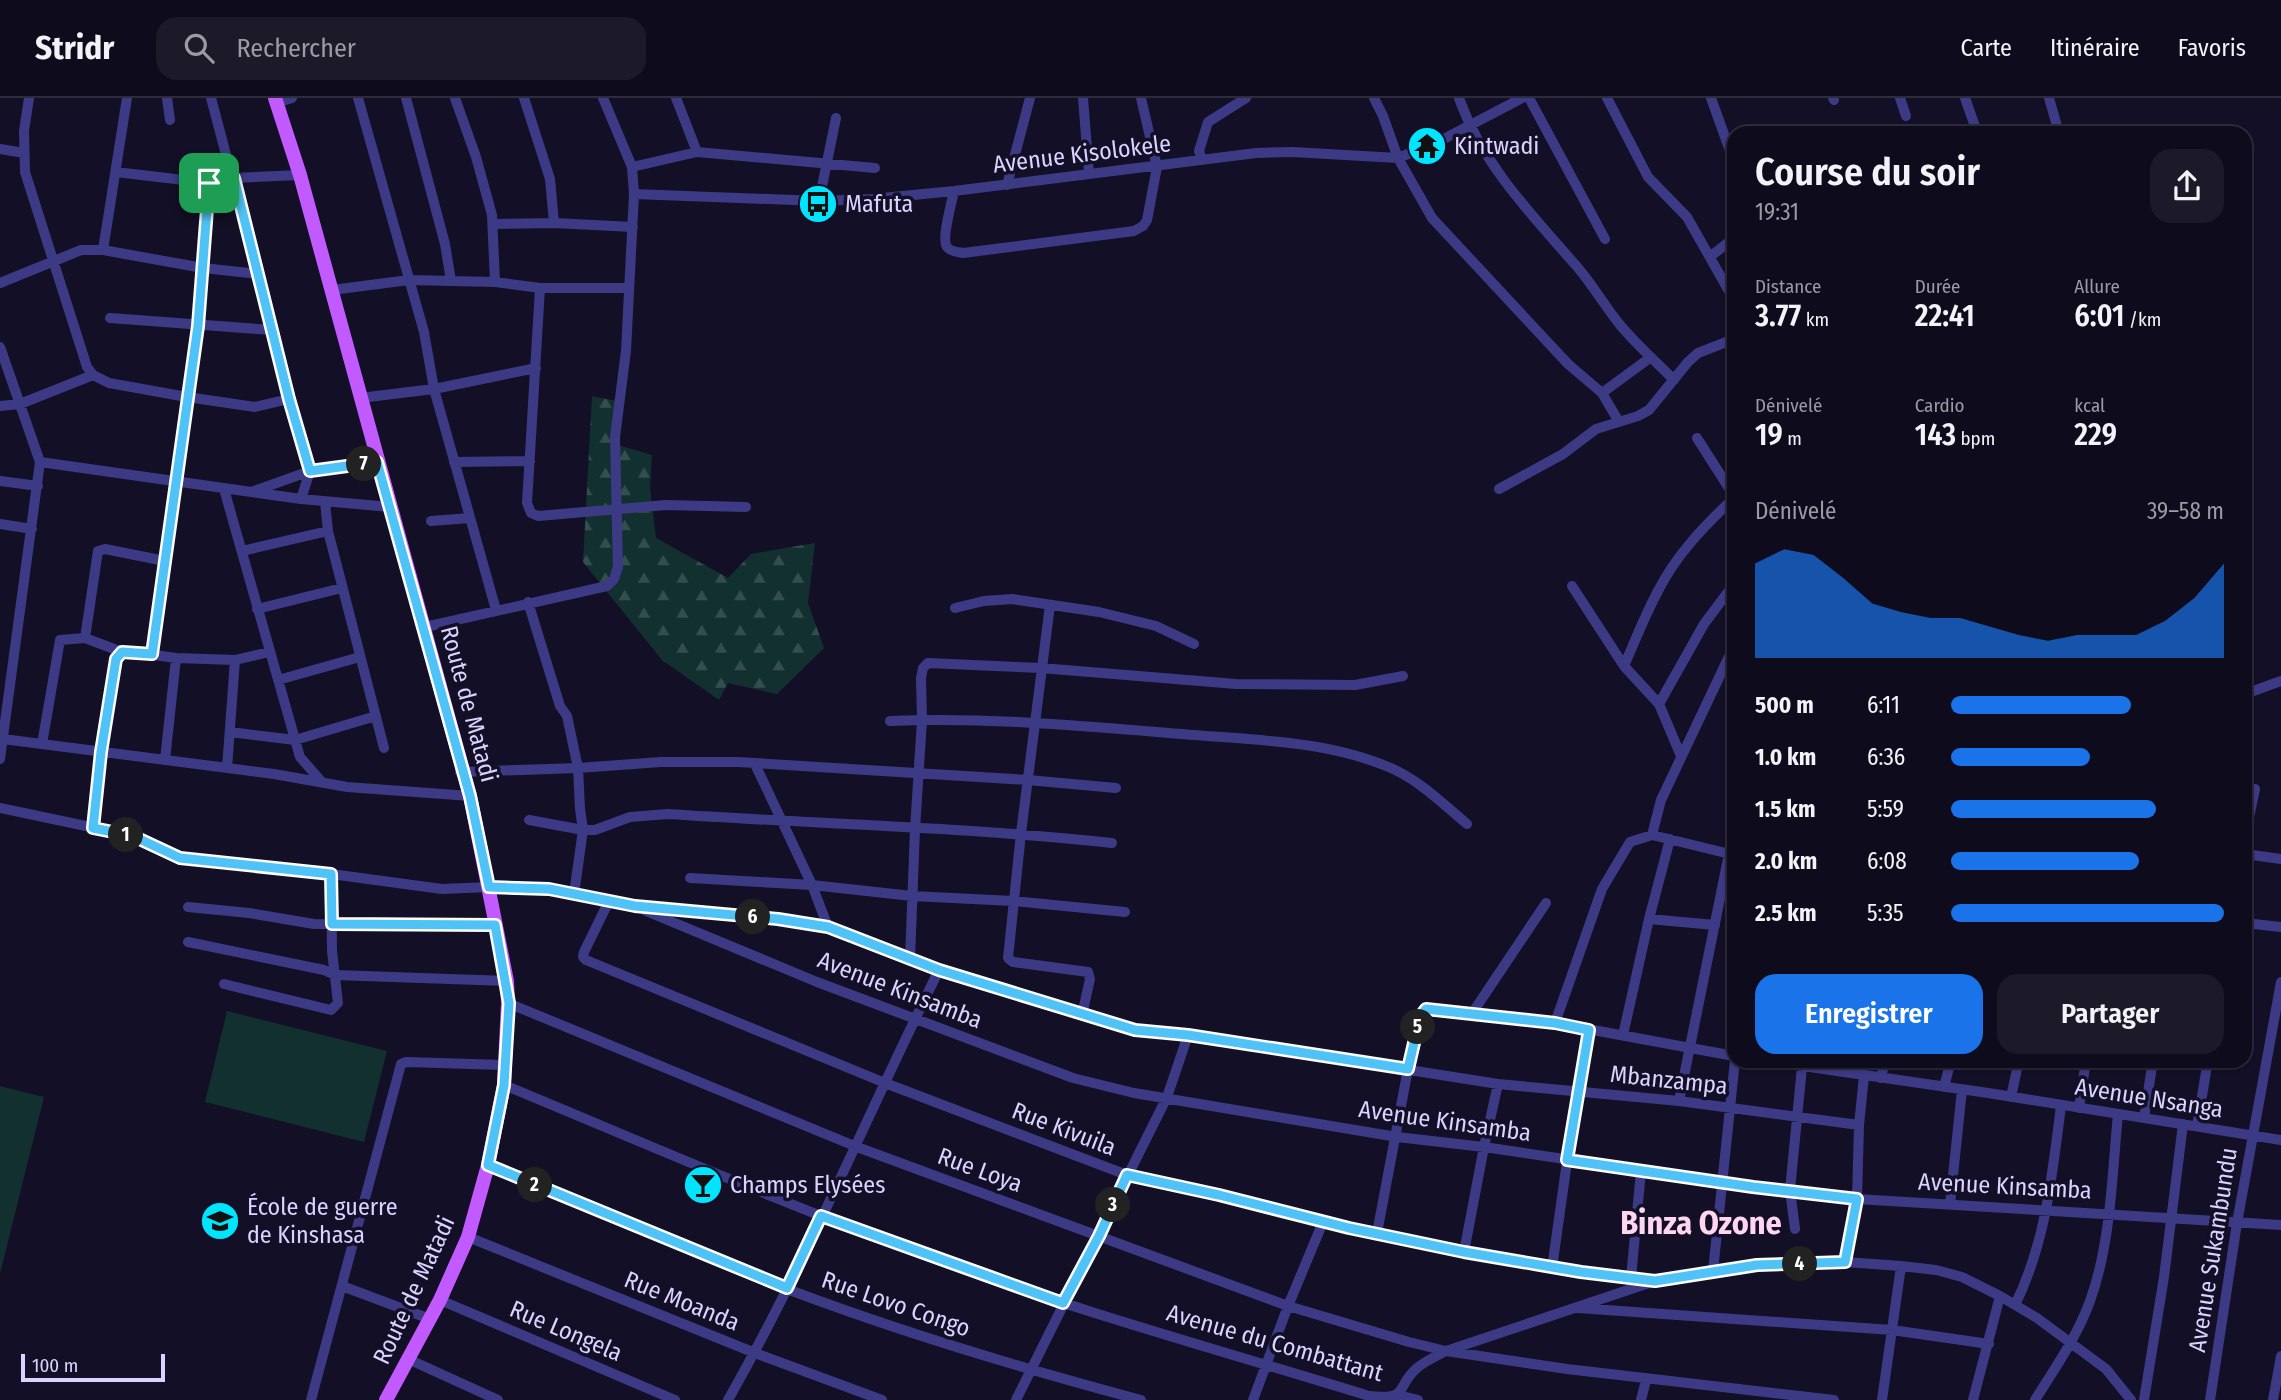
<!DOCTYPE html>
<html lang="fr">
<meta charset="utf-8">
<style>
:root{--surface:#0e0b1c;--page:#1c1929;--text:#f1f3f6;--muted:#9b9ba3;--line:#2e2b3b;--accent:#1a73e8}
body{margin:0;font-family:"Fira Sans Condensed",sans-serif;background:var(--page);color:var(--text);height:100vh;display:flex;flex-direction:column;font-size:26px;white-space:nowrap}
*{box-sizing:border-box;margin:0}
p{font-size:23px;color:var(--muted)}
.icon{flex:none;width:38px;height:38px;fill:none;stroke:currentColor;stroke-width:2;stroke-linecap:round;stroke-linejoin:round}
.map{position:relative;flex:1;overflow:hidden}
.panel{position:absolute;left:1727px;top:28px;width:525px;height:942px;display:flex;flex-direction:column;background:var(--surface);border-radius:21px;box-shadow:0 2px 5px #0004,0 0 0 2px var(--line)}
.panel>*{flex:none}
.scale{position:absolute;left:21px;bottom:18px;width:144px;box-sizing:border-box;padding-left:7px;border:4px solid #d9d4ff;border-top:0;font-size:19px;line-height:24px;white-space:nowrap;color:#d9d4ff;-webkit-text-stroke:5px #130f26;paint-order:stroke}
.pin{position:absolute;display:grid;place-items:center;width:60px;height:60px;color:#fff;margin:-30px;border-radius:14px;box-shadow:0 4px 10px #0006}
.km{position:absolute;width:35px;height:35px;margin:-18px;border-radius:50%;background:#222;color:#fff;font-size:19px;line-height:35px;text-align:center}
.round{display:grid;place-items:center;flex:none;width:74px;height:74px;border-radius:21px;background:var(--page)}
.summary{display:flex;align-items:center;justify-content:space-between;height:119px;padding:0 28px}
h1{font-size:38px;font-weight:600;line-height:52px}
.metrics{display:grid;grid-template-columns:repeat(3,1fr);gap:10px;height:119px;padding:7px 28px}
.metrics div{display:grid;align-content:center}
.metrics b{font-size:30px;font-weight:600}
.metrics small{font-size:19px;font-weight:400}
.metrics p{font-size:19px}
.chart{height:196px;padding:14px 28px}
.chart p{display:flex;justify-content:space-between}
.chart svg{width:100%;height:126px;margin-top:7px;fill:var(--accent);opacity:.7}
.primary-button{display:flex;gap:14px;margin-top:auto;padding:14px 28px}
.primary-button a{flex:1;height:80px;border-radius:21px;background:var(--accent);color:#fff;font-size:28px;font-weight:600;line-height:80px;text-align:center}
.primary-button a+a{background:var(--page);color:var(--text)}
ul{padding:0 28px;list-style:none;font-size:23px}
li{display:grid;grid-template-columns:112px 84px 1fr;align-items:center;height:52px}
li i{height:18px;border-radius:9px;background:var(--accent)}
header{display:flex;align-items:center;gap:42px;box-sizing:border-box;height:98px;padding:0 35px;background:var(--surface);border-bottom:2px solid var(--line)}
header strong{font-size:33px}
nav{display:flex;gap:38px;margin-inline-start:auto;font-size:24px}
.search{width:490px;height:63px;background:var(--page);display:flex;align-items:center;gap:18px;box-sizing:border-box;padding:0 24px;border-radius:21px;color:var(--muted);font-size:26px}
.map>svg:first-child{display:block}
.forest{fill:url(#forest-firs)}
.pitch{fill:#12302f}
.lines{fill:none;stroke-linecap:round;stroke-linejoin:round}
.minor{stroke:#3d3a85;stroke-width:10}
.major{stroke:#c25bff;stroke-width:14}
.route-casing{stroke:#fff;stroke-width:14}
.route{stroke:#4fc3f7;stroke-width:9}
.labels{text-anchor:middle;stroke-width:7;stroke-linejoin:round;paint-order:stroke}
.poi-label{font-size:24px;fill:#d9d4ff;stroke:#130f26;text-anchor:start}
.street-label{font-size:24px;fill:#d9d4ff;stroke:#130f26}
.district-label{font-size:32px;font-weight:bold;fill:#ffd6f0;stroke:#130f26}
</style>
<header>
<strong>Stridr</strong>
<div class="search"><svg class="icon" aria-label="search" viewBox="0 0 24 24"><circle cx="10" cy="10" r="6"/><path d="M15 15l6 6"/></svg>Rechercher</div>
<nav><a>Carte</a><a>Itinéraire</a><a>Favoris</a></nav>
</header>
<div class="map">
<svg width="2281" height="1302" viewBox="0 0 2281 1302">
<defs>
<pattern id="forest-firs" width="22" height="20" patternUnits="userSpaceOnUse" patternTransform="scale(1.75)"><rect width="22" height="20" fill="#12302f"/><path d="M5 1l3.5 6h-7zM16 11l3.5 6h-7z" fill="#344d4e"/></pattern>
</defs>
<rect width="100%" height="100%" fill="#130f26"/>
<path class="forest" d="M592 298 616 303 611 345 652 357 650 390 656 440 728 480 751 456 815 445 808 505 824 550 777 596 728 585 719 602 662 562 583 464Z"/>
<path class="pitch" d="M227 913 387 953 364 1044 205 1004Z
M0 988 44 999 0 1176Z"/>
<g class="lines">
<path class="minor" d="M29 0 24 33 25 74 87 269 93 277 109 285 187 299 255 309 289 301
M167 0 170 22
M211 0 310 373 301 401
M358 0 424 234 434 291 496 512
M406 0 445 146 451 183
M455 0 476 59 492 117 495 184
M524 0 550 81 554 125
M676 0 697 54
M1083 0 1089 76
M1374 0 1383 18 1398 60 1432 120 1568 266 1602 295 1619 324
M1459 0C1483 68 1533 118 1579 171 1594 189 1606 210 1621 228 1637 247 1656 264 1674 282
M1529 0 1605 141
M1607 0 1648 79 1687 119 1734 202
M1711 0 1734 64
M1833 0 1834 2
M1900 0 1906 18
M1965 0 1977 34
M2049 0 2059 35
M276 5 292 0
M0 51 24 55
M1202 62 1199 53 1208 24 1246 0
M632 69 697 54 875 70
M116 74 209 85 234 80 300 77
M1007 87 1030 0
M954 93C952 104 941 141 947 149 951 154 958 154 963 155L1134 133 1143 128 1147 122 1157 69 1141 0
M634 96 819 103 872 101 954 93 1256 55 1292 54 1398 60 1440 43 1522 0
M819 103 836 20
M494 126 554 125 633 129
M103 152 127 0
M1711 158 1734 140
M0 185 81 152H103L203 170 259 176
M540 190 527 405 531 415 538 418 666 407 746 409
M332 192 409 182 495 184 540 190H628
M110 220 271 232
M0 249 40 364 0 661
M2245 279 2248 278
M1602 295 1651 259
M360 300 434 291 536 270
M0 308 20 306 93 277
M1697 340 1734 398
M40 364 301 401 390 409
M454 364 530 363
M0 383 38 388
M224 391 300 659 321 683
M1499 391 1563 356 1596 331 1638 318 1649 312 1688 264 1698 255 1734 241
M254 393 310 373 377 364
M325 404 328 433 384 650
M431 423 470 420
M0 426 32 431
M242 453 328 433
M1572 488 1624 568 1659 606 1681 658
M528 504 560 608 567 618 578 670 580 711 583 732 574 796
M1050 507 1021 735 1008 860 1013 864 1088 874 1090 881 1082 917
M955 510 984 503 1012 501 1099 514 1156 528 1194 546
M257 511 342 490
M425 529 607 488 614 481 618 469 615 339 626 253 634 96 632 69 603 0
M85 540 98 453 105 451 165 463
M152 556 198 227 209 85
M1624 568C1635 543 1645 517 1658 493 1676 457 1705 427 1734 400
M278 582 360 559
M2245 596 2281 583
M1659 606 1704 526 1734 486
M890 623C987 619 1085 628 1182 636 1249 642 1323 642 1386 668 1417 680 1442 705 1467 726
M230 634 295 642 376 618
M3 641 274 676 347 689 470 698
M42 646 60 542 85 540 122 554
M165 662 176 560
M755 666 812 787 828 829
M227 670 235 562
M460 674 578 670 661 664H738L1028 682 1116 690
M0 710 133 738 180 760 331 776 442 791 489 789 549 791 635 808 777 821 828 829 939 872 1135 932 1188 937 1498 986 1679 1003 1859 1027
M529 722 583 732H595L630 719 668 716C816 726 965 729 1112 745
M93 730 101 654 118 556 126 553 176 560 235 562 269 554
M1652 737 1661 702 1734 548
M2245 738 2255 691
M2245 756 2281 761
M690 780 812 787 912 798 1013 803 1125 814
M609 803 584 854 583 859 586 862 885 985 1127 1077 1219 1097 1349 1130 1464 1154 1581 1174 1649 1182
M188 809 249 815 314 826 495 827
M646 813 817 884 1073 980 1134 995 1397 1039 1484 1049 1753 1089 1857 1101 2281 1127
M1649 821 1715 827
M2245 825 2281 829
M188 844 324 872 335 877 507 883
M910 861 915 731 922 622 921 580 923 570 928 565 1041 570 1236 586 1355 587 1403 578
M224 886 331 912 338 905 332 853 331 776
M508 905 857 1049 1288 1208 1409 1244 1446 1253 1567 1271 1834 1302
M1471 917 1546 805
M1555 925 1602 791 1630 744 1652 737 1734 757
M1623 937 1649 821 1670 741
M1762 962 1988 995 2281 1042
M1881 980 1885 962
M504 987C649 1047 793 1110 940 1163 1081 1214 1226 1254 1369 1298 1411 1302 1394 1290 1417 1270 1425 1263 1437 1258 1446 1253L1655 1183 1757 1167 1845 1164 1901 1168 1936 1172 1962 1179 2000 1198 2037 1220 2106 1271 2131 1302
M1944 989 1951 962
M2011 999 2019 962
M1679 1003 1734 731
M2079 1010 2086 962
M2144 1020 2153 962
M2197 1028 2208 962
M488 1067C587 1108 686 1152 787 1191 903 1235 1021 1270 1141 1302
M1950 1106 1962 992
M1795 1131 1790 1092 1802 969
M1377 1135 1408 971 1420 919 1426 911 1555 925 1734 958
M468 1139 755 1255 882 1302
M1464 1154 1484 1049 1498 986
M1845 1164 1857 1101 1859 1027 1864 978
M1552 1170 1577 993 1589 932
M1713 1173 1735 962
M1631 1180 1641 1073
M342 1188 430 1221
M440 1202 675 1302
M2015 1207C2046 1144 2052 1077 2061 1008
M1578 1210 1892 1232 1989 1246
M408 1261 498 1302
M311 1302 401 966 406 964 504 967
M728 1302C807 1163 868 1015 939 872
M1016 1302 1167 999 1188 937
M1253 1302 1288 1208 1323 1124
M1397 1302 1398 1297 1418 1302
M1641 1302 1646 1282
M1882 1302 1901 1168
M1973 1302 2000 1198
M2035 1302C2055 1270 2077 1239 2090 1203 2111 1145 2112 1077 2118 1016
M2144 1302 2164 1179 2183 1026
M2210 1302 2237 1125 2281 884
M2273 1302 2281 1258"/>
<path class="major" d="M275 0 300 77 470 698 507 883 508 905 504 987 488 1067 468 1139 440 1202 386 1302"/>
</g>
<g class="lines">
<g class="route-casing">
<path id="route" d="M234 80 289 301 310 373 377 364 470 698 489 789 549 791 635 808 778 821 828 829 939 872 1135 932 1188 937 1408 971 1420 919 1426 911 1555 925 1589 932 1567 1062 1753 1089 1857 1101 1845 1164 1757 1167 1655 1183 1581 1174 1464 1154 1349 1130 1219 1097 1127 1077 1099 1138 1063 1205 821 1118 787 1190 488 1067 504 987 509 905 495 827 332 826 331 776 180 760 133 738 93 730 101 654 116 561 122 554 152 556 198 228 209 85Z"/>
</g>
<use href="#route" class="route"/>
</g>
<defs>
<g id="temple-disc" transform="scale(2.0125)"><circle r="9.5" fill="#00e5ff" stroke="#130f26"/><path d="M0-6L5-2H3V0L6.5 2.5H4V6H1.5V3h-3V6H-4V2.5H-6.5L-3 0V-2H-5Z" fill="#111"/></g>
<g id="bus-disc" transform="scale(2.0125)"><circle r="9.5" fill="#00e5ff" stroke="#130f26"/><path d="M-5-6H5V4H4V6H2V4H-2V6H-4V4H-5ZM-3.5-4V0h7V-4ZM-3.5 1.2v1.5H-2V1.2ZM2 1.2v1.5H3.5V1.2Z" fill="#111"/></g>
<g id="bar-disc" transform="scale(2.0125)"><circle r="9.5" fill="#00e5ff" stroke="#130f26"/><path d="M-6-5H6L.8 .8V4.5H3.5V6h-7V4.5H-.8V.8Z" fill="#111"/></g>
<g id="university-disc" transform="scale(2.0125)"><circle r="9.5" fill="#00e5ff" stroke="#130f26"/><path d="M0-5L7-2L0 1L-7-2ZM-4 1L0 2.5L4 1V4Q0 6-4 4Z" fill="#111"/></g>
</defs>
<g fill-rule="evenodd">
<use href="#temple-disc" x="1427" y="48"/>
<use href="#bus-disc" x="818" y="106"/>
<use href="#bar-disc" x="703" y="1087"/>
<use href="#university-disc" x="220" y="1123"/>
</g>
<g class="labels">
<g class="poi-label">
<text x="1454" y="56">Kintwadi</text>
<text x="845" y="114">Mafuta</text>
<text x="730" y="1095">Champs Elysées</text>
<text x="247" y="1117">École de guerre<tspan x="247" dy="28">de Kinshasa</tspan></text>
</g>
<g class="street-label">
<text transform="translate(1082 56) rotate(-7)" y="8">Avenue Kisolokele</text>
<text transform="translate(469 606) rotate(75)" y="8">Route de Matadi</text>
<text transform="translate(900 892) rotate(21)" y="8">Avenue Kinsamba</text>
<text transform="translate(1669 982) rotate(6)" y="8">Mbanzampa</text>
<text transform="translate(2149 1000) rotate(9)" y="8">Avenue Nsanga</text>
<text transform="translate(1445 1023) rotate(8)" y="8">Avenue Kinsamba</text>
<text transform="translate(1064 1031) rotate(21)" y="8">Rue Kivuila</text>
<text transform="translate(980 1072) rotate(20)" y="8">Rue Loya</text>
<text transform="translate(2005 1088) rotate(3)" y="8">Avenue Kinsamba</text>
<text transform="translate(2213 1152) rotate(-81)" y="8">Avenue Sukambundu</text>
<text transform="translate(414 1192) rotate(-65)" y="8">Route de Matadi</text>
<text transform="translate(682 1203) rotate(22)" y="8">Rue Moanda</text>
<text transform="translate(896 1206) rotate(19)" y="8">Rue Lovo Congo</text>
<text transform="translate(566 1233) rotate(23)" y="8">Rue Longela</text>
<text transform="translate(1275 1245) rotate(16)" y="8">Avenue du Combattant</text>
</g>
<g class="district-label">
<text x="1701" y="1136">Binza Ozone</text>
</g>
</g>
</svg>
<div class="scale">100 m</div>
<div class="pin" style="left:209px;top:85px;background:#1e9e55"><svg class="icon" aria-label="arrive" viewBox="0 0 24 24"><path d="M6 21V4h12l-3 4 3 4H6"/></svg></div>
<b class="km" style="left:126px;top:737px">1</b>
<b class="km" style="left:535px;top:1087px">2</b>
<b class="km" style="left:1113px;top:1107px">3</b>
<b class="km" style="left:1800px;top:1166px">4</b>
<b class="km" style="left:1418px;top:929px">5</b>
<b class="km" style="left:753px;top:819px">6</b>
<b class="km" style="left:364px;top:366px">7</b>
<section class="panel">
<div class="summary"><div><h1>Course du soir</h1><p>19:31</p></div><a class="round"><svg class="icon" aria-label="share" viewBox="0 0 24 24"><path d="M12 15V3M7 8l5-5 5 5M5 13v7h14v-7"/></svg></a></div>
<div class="metrics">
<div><p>Distance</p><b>3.77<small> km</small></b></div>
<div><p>Durée</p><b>22:41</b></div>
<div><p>Allure</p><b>6:01<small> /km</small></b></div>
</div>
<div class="metrics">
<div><p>Dénivelé</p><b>19<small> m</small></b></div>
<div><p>Cardio</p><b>143<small> bpm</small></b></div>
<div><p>kcal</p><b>229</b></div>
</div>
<div class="chart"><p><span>Dénivelé</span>39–58 m</p>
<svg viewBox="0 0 160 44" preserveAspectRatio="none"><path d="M0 44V11L10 6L20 8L30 16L40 25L50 28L60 30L70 30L80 33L90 36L100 38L110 36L120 36L130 36L140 31L150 23L160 11V44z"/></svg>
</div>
<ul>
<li><b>500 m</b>6:11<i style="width:66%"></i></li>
<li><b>1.0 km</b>6:36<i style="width:51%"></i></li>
<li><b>1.5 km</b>5:59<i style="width:75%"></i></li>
<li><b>2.0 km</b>6:08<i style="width:69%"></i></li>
<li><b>2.5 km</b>5:35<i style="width:100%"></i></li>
</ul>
<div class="primary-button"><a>Enregistrer</a><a>Partager</a></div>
</section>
</div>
